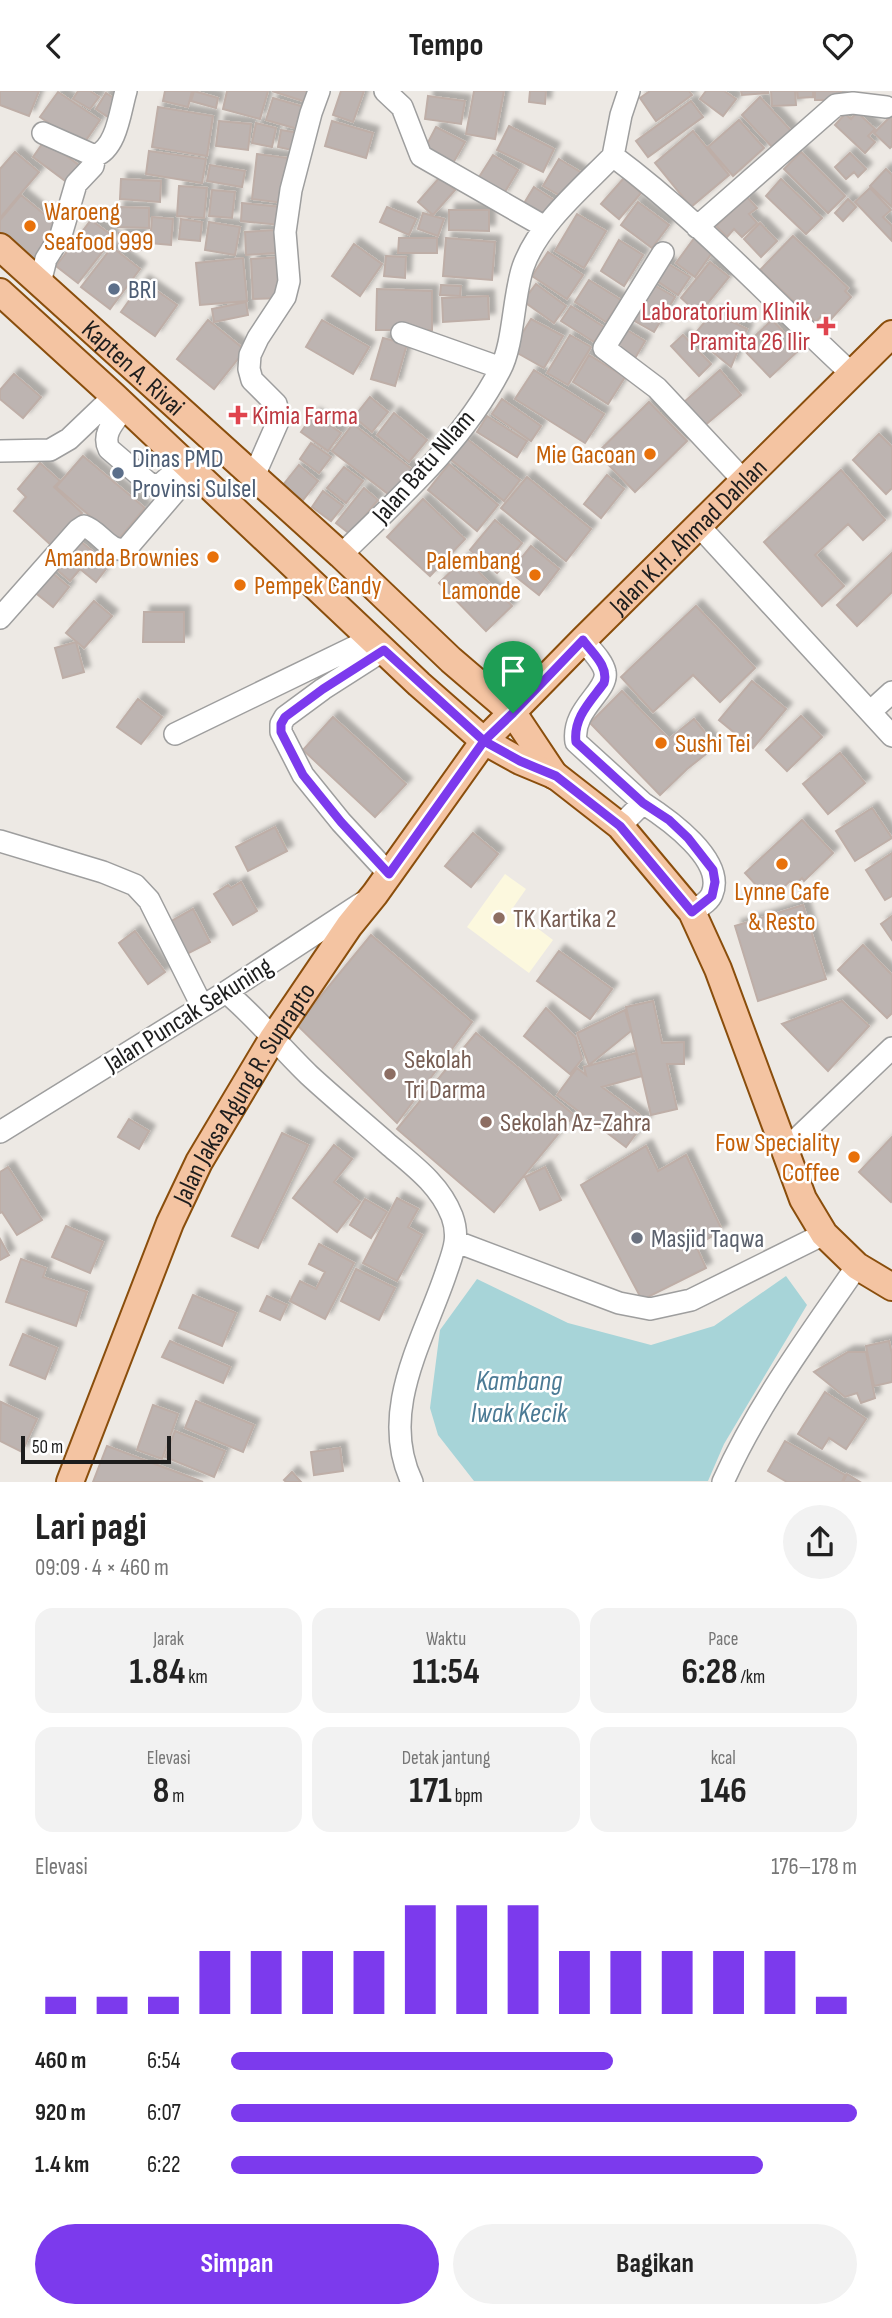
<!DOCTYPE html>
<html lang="id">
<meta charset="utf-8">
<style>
:root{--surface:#fff;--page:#f2f2f2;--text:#222;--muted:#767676;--accent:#7c3aed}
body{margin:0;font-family:"Sofia Sans Condensed",sans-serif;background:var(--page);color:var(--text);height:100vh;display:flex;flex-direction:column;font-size:26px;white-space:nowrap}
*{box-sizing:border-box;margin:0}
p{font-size:23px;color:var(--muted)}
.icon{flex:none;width:38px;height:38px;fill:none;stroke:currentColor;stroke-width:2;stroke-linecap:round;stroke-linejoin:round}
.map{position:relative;height:1391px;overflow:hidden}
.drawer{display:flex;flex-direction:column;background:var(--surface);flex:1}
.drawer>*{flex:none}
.scale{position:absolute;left:21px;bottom:18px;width:150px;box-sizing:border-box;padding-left:7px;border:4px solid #1d1d1d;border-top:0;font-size:19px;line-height:24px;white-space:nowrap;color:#1d1d1d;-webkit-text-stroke:5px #fff;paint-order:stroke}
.pin{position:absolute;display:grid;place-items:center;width:60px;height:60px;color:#fff;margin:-72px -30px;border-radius:50% 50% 50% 0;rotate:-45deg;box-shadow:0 0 7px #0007}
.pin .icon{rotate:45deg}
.round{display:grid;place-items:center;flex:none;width:74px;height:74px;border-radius:37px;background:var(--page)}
.overview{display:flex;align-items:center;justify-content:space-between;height:119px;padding:0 35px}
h1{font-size:38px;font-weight:700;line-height:52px}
.metrics{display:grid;grid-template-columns:repeat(3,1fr);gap:10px;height:119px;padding:7px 35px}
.metrics div{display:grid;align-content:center;border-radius:18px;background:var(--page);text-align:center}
.metrics b{font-size:35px;font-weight:700}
.metrics small{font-size:19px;font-weight:400}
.metrics p{font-size:19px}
.chart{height:196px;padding:14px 35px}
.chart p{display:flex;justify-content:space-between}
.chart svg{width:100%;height:126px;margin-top:7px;stroke:var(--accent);stroke-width:6}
.primary-button{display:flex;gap:14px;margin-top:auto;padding:14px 35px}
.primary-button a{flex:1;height:80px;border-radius:42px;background:var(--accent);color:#fff;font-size:28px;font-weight:700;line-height:80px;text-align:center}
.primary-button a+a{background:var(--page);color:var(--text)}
ul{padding:0 35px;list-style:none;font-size:23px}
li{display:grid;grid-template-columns:112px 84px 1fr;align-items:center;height:52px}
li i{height:18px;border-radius:9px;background:var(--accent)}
header{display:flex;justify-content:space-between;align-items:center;height:91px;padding:0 35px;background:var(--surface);font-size:32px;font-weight:700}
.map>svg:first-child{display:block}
.education{fill:#fcf8de}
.water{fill:#a7d4d8}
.building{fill:#bdb4b1;stroke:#beaea7;stroke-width:2;filter:url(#shadow)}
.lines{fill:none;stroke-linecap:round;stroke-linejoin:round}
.minor-casing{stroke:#9e9e9e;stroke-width:24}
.major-casing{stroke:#8a4e0c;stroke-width:30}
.minor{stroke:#fff;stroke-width:21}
.major{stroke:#f4c4a2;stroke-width:26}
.route-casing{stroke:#fff;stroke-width:14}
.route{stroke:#7c3aed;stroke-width:9}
.food-dot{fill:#e8710a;stroke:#fff;stroke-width:2.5}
.service-dot{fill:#5c6f8a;stroke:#fff;stroke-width:2.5}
.health-dot{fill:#e0444e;stroke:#fff;stroke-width:2.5}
.education-dot{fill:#8d6e63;stroke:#fff;stroke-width:2.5}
.worship-dot{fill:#6b7280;stroke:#fff;stroke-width:2.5}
.labels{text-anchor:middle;stroke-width:5;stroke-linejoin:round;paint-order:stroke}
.food-label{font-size:26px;fill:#c56008;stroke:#fff;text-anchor:end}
.service-label{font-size:26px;fill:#4e5e75;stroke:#fff;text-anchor:start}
.health-label{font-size:26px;fill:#be3a42;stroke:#fff;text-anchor:end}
.street-label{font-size:26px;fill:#1d1d1d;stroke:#fff}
.education-label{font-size:26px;fill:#785e54;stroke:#fff;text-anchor:start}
.worship-label{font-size:26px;fill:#5b616d;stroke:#fff;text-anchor:start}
.water-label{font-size:28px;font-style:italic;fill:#4c7b95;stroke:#fff}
</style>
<header><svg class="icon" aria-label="back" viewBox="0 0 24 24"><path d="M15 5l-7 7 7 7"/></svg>Tempo<svg class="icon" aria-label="heart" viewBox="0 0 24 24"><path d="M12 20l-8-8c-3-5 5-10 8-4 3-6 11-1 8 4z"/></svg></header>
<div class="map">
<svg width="892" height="1391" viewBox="0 0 892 1391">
<defs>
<filter id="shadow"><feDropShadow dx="6" dy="-6" stdDeviation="2" flood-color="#0004"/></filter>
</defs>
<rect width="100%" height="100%" fill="#ede9e4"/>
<path class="education" d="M505 783 526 798 512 818 553 849 529 882 467 836Z"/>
<path class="water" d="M786 1185 807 1214 724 1353 708 1390H474L438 1344 430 1317 440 1239 477 1188 568 1232 651 1254 714 1235Z"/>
<path class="building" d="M0 0H39L29 25 0 14Z
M78 0H90L99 6 90 18 73 8Z
M165 0H192L188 16 163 10Z
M194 0 218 7 216 17 191 10Z
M227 0H268L260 28 223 18Z
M272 0H312L309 12Z
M341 0H364L353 31 333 24Z
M474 0H504L495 48 466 43Z
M530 0H546L545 13 529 11Z
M650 0H689L692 4 656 30 640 7Z
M706 0H724L736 8 723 25 700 8Z
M741 0H768V2L742 4Z
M771 0H795L796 14 772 15Z
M797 0H813V6L798 7Z
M815 0H841V9H815Z
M58 1 100 29 82 55 40 26Z
M106 2 118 10 108 26 96 18Z
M428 5 465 10 461 33 425 28Z
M760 6 792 41 774 58 742 24Z
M273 7 308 17 301 39 266 29Z
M691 10 703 26 648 66 636 50Z
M158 16 213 25 207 65 152 56Z
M857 21 875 38 868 45 875 51 865 62 835 34 845 23 851 28Z
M892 24V55L890 57 874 42Z
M739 29 764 57 733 85 708 56Z
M219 30 251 33 248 59 216 55Z
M332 30 373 42 366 67 325 55Z
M256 32 276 37 272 56 252 52Z
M509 35 554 58 543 81 497 59Z
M436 36 465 51 452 74 424 59Z
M281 39 300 42 297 60 278 56Z
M693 40 729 84 691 116 655 72Z
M45 49 80 75 68 92 33 66Z
M149 60 206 68 202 92 146 83Z
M15 61 39 81 0 127V78Z
M801 61 845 105 828 122 784 78Z
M850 62 866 78 858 86 854 81 846 88 835 76Z
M257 63 288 67 283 112 252 108Z
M493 64 518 79 502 106 476 91Z
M559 68 582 82 566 108 543 95Z
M210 74 245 80 242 96 207 90Z
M886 78 892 84V116L870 95Z
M440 86 455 99 433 124 418 111Z
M624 87 641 102 619 128 601 113Z
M121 88 161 90 160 111 120 108Z
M781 88 822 127 806 143 766 105Z
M179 95 207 97 204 127 177 125Z
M534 96 557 111 545 128 523 114Z
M870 97 891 119 883 126 892 135V150L855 111Z
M212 99 235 101 232 127 209 125Z
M21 104 62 138 31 175 0 149V129Z
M747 106 757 117 749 123 757 132 742 146 734 138 727 146 716 135Z
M848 108 856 116 843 130 835 122Z
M638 111 669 134 652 157 621 134Z
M242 112 282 116 280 134 241 130Z
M118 116 149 117V137L118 136Z
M387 116 416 128 409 144 380 131Z
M449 119H489V140L449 139Z
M423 122 444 128 438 145 418 138Z
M577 123 606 140 584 177 555 160Z
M152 126 173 128 171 154 150 152Z
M181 128 202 131 200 150 179 148Z
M91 129 114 146 78 192 56 175Z
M209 131 240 136 235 164 205 159Z
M760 132 777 150 761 166 744 148Z
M274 139 276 162 246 164 245 141Z
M119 142H141V159L120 160Z
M698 142 716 156 695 186 676 172Z
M793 145 848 197 845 200 851 206 831 228 824 222 816 231 760 179Z
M399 147H437V162H398Z
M446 147 495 151 492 189 443 185Z
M619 149 643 164 624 195 601 180Z
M354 153 382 173 360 205 332 185Z
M112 156 140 178 110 218 81 196Z
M548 161 583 184 567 208 532 185Z
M386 165 406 166 405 187 384 185Z
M281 166 283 207 253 208 251 168Z
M243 167 247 210 200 214 196 172Z
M665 171 690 186 678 204 654 188Z
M710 171 729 186 699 223 681 207Z
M589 189 621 209 606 231 575 211Z
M143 190 177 214 155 245 121 221Z
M536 193 566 215 554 232 523 210Z
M652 193 675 206 654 241 631 228Z
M441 194 461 195 460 205 440 204Z
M377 198 432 200V239H376Z
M488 205 489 228 443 231 442 207Z
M246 211 248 224 214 231 212 218Z
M571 215 604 236 594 251 561 230Z
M713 221 747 238 731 276 693 245Z
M531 228 563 245 544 277 512 259Z
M208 229 245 259 214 298 177 268Z
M322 229 369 256 353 283 306 256Z
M772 229 800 258 770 286 742 257Z
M622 236 645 250 634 269 610 256Z
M570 244 591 256 568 294 547 282Z
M683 244 711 273 699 285 671 255Z
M383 247 407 253 395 295 371 288Z
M589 264 625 286 608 313 573 291Z
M534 279 604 323 585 352 515 308Z
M720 279 741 304 704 335 684 311Z
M14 283 41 306 23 327 0 308V299Z
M370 306 388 321 372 341 354 326Z
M502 308 541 335 531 350 492 323Z
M649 311 687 350 635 401 597 362Z
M394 322 427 349 409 371 377 344Z
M314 323 341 342 328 360 301 341Z
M487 325 527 350 517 366 477 341Z
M353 333 413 379 392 406 332 360Z
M879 343 892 356V397L886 403 853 369Z
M467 348 520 389 504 410 450 368Z
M311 352 331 366 319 382 300 368Z
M83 365 145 417 118 449 56 396Z
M40 372 60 390 54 396 82 422 52 455 14 420 26 406 18 398Z
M449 373 498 414 477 440 428 399Z
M299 374 318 390 303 409 283 394Z
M344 376 363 390 346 412 327 397Z
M841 379 885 429 863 449 848 433 815 464 844 495 822 515 764 451Z
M607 384 624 398 601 427 584 413Z
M527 386 591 438 566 470 501 417Z
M364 397 378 409 350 443 336 432Z
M323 400 343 415 331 430 312 416Z
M423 408 465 448 430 485 387 446Z
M495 429 522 452 497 482 470 459Z
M80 450 109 474 96 491 80 478 70 490 56 478Z
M531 455 559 478 539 504 510 481Z
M892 462V501L857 535 837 514Z
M465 467 512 515 486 540 439 492Z
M49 479 69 496 53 516 32 499Z
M94 510 112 525 84 557 66 542Z
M696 515 755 577 720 611 693 584 653 621 621 586Z
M144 521H184V551H143Z
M76 551 84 581 63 587 55 557Z
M752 590 786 618 753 657 719 629Z
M622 600 669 648 694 628 716 655 687 678 660 704 590 632Z
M138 608 162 626 141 653 117 636Z
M801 625 822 646 787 680 766 659Z
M333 626 406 693 375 726 303 659Z
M840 662 865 692 828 723 803 693Z
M872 717 892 747 855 770 836 740Z
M802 729 833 762 804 790 802 787 795 794 790 790 770 809 745 782Z
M275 736 287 760 248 780 236 756Z
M473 742 498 763 471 796 445 775Z
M892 762V805L885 809 866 779Z
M241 791 257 820 233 834 214 803 228 794 231 797Z
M803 814 826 888 758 910 735 835Z
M193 818 210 851 185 864 168 832Z
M892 825V849L881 833Z
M135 840 165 881 148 893 119 852Z
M371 844 472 931 397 1032 297 934Z
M863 854 892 884V922L887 927 838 879Z
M559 860 612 898 590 928 537 890Z
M653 910 662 952 684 951V973H667L677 1018 651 1024 626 916Z
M842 910 869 935 828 980 782 933Z
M546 917 576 947 582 968 570 983 524 945Z
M625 919 631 940 589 974 577 942Z
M476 942 574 1024 494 1121 397 1038Z
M636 962 642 985 602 996 646 1029 626 1056 557 1004 577 977 586 984 584 976Z
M129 1028 149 1040 139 1058 118 1046Z
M282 1042 308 1054 258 1157 232 1145Z
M892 1046V1110L891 1111 859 1081Z
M334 1054 352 1068 334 1091 360 1111 337 1141 293 1107Z
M646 1055 658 1080 686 1064 722 1139 696 1155 706 1177 642 1209 581 1094Z
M8 1076 42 1129 17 1144 2 1121 0 1122V1081Z
M545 1076 561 1109 540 1119 525 1086Z
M397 1107 418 1118 408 1136 422 1144 397 1190 363 1172Z
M365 1108 387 1121 371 1147 350 1134Z
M66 1135 103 1151 90 1182 52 1166Z
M0 1148 9 1164 0 1169Z
M319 1153 354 1172 325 1228 290 1210 300 1190 316 1198 325 1181 309 1173Z
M21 1168 46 1177 43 1186 87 1201 76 1235 6 1211Z
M356 1178 395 1197 379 1229 341 1210Z
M193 1204 236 1222 222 1255 179 1237Z
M267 1205 287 1214 280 1229 260 1220Z
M23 1243 57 1257 45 1288 10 1274Z
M170 1250 230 1276 223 1292 162 1266Z
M889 1250 892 1263V1291L874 1295 866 1255Z
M848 1261H866L875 1307 861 1312 857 1302 845 1306 814 1281Z
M825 1301 866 1328 846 1358 829 1347 822 1358 798 1343Z
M196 1310 254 1334 243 1361 185 1337Z
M1 1311 37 1328 22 1361 0 1350Z
M153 1314 178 1323 162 1368 137 1359Z
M175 1340 225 1360 214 1386 165 1366Z
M785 1350 845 1384 842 1391H787L768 1380Z
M107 1355 203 1391H93Z
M340 1357 343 1380 314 1384 311 1361Z
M292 1381 301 1391H286L284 1389Z
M847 1383 860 1391H843Z"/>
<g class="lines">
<g class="minor-casing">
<path id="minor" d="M385 0 402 16 421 65 545 136
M43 42 95 65C117 57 120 20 126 0
M613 65C699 129 773 210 852 283
M613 65 621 24 629 0
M697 136 836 14 853 12 886 16
M663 162 604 257 657 297 744 390
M40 192 46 168 61 144 76 93 93 75 95 65
M402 242 501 277
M125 316C116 329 101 342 109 358L151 394 161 393 185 372
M0 360 50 359 69 348 114 305
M254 385 280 326 276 313 252 289 249 278 250 264 258 247 285 206 289 190 285 141 291 99 311 22 319 0
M699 435 892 645
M341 464C399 407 462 352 500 279 514 253 513 205 523 176 538 133 582 97 613 65
M0 527 78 439 84 435C100 440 110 464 127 457L193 380
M583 549C590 558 603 570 605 581 609 600 571 618 576 651L643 712
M384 559 323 598 285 626 281 633V641L303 684 341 731 389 783
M870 621 892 601
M175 643 371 548
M620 735 643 712C668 728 726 769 712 803 709 811 699 816 692 821
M0 750 103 781 135 794 149 809 202 915
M226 901C256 926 281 957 309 984 335 1008 363 1031 389 1054 414 1075 440 1094 452 1125 460 1147 453 1161 446 1182 424 1248 378 1320 412 1391
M0 1041 226 901 362 812
M784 1060 892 957
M457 1151 619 1212 650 1218 691 1209 824 1143
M723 1391C758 1313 809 1245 857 1175"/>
</g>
<g class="major-casing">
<g id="major">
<path id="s1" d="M0 156 341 464 451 569 513 622 555 685"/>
<path d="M0 201 114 305 419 593 484 650 520 670 556 685 620 735 692 821 718 878 803 1108 824 1143 857 1175 892 1196"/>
<path id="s2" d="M70 1391 170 1132 199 1071 273 947 349 835 375 803 484 650 583 549 892 243"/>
</g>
</g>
<use href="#minor" class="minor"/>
<use href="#major" class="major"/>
</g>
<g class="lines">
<g class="route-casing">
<path id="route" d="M513 622 484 650 384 559 323 598 285 626 281 633V641L303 684 341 731 389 783 484 650 520 670 556 685 620 735 692 821 712 805 715 791 713 779 688 747 669 729 643 712 576 651C573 627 590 611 604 592 609 575 592 562 583 549L513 622"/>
</g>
<use href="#route" class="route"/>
</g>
<g class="food-dot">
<circle cx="30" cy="135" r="7"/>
<circle cx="650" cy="363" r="7"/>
<circle cx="213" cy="466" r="7"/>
<circle cx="535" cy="484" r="7"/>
<circle cx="240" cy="494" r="7"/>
<circle cx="661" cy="652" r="7"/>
<circle cx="782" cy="773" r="7"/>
<circle cx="854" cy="1066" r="7"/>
</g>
<g class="service-dot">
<circle cx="114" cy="198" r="7"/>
<circle cx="118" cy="382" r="7"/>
</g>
<g class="health-dot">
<path d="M822.5 224.5h7v7h7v7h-7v7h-7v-7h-7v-7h7z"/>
<path d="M234.5 313.5h7v7h7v7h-7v7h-7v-7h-7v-7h7z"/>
</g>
<g class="education-dot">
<circle cx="499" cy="827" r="7"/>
<circle cx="390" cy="983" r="7"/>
<circle cx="486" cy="1031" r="7"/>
</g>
<circle class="worship-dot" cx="637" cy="1147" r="7"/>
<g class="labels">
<g class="food-label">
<text x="44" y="129" text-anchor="start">Waroeng<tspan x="44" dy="30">Seafood 999</tspan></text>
<text x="636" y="372">Mie Gacoan</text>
<text x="199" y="475">Amanda Brownies</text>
<text x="521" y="478">Palembang<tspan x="521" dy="30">Lamonde</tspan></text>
<text x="254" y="503" text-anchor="start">Pempek Candy</text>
<text x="675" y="661" text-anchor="start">Sushi Tei</text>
<text x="782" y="809" text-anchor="middle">Lynne Cafe<tspan x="782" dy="30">&amp; Resto</tspan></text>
<text x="840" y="1060">Fow Speciality<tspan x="840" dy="30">Coffee</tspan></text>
</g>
<g class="service-label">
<text x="128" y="207">BRI</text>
<text x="132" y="376">Dinas PMD<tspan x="132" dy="30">Provinsi Sulsel</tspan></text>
</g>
<g class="health-label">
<text x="810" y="229">Laboratorium Klinik<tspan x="810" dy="30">Pramita 26 Ilir</tspan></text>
<text x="252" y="333" text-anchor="start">Kimia Farma</text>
</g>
<g class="street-label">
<text dy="9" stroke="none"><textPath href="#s1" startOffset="180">Kapten A. Rivai</textPath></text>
<text transform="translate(423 375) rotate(-49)" y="9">Jalan Batu NIlam</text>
<text dy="9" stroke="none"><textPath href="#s2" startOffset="1143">Jalan K.H. Ahmad Dahlan</textPath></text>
<text transform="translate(188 923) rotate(-32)" y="9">Jalan Puncak Sekuning</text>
<text dy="9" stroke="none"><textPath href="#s2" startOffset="427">Jalan Jaksa Agung R. Suprapto</textPath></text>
</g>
<g class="education-label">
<text x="513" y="836">TK Kartika 2</text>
<text x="404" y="977">Sekolah<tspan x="404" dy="30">Tri Darma</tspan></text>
<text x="500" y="1040">Sekolah Az-Zahra</text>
</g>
<g class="worship-label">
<text x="651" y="1156">Masjid Taqwa</text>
</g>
<g class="water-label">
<text x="519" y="1299">Kambang<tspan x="519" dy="32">Iwak Kecik</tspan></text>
</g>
</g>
</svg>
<div class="scale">50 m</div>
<div class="pin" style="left:513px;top:622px;background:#1e9e55"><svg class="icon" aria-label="arrive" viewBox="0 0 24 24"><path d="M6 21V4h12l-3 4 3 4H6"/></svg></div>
</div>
<section class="drawer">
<div class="overview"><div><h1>Lari pagi</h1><p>09:09 · 4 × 460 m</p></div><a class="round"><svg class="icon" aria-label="share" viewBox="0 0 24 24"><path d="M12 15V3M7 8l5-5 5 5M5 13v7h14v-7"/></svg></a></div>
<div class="metrics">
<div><p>Jarak</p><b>1.84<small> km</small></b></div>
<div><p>Waktu</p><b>11:54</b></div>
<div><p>Pace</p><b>6:28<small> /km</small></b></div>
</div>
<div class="metrics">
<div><p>Elevasi</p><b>8<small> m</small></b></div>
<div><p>Detak jantung</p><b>171<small> bpm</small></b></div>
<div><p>kcal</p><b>146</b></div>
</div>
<div class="chart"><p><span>Elevasi</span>176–178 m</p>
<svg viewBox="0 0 160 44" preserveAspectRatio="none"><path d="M5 44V38M15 44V38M25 44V38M35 44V22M45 44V22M55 44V22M65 44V22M75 44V6M85 44V6M95 44V6M105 44V22M115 44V22M125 44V22M135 44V22M145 44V22M155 44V38"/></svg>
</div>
<ul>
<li><b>460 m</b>6:54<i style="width:61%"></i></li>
<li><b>920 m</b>6:07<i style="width:100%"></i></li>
<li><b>1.4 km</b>6:22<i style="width:85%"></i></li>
</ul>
<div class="primary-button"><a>Simpan</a><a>Bagikan</a></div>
</section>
